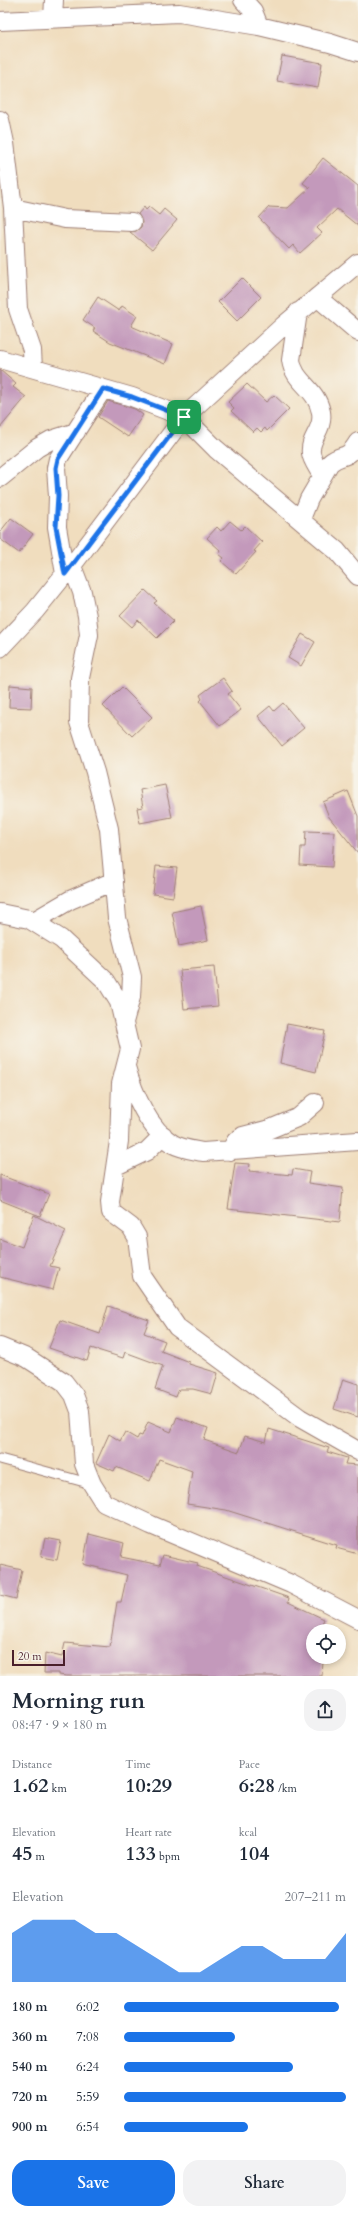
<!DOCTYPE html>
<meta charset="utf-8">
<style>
:root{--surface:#fff;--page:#f2f2f3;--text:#1f2937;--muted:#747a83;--accent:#1a73e8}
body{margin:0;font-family:Cardo,serif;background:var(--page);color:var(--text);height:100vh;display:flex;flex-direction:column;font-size:15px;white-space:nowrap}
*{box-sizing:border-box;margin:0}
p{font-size:13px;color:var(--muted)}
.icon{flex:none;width:22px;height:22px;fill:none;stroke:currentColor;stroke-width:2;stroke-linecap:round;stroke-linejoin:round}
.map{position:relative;height:1676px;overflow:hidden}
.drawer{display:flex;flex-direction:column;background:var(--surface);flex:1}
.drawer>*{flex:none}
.buttons{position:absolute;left:306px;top:1624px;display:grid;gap:8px}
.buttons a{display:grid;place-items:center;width:40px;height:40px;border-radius:50%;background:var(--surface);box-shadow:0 2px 6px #0003;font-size:20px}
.scale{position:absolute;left:12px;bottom:10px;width:53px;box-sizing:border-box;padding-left:4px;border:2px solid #4a1f2b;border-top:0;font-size:11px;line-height:14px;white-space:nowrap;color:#4a1f2b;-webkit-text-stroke:3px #f7f3e8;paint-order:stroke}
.pin{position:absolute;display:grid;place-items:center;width:34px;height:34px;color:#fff;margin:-17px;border-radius:8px;box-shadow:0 2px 6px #0006}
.round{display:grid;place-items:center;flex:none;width:42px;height:42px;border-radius:16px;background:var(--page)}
.head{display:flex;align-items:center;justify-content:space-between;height:68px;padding:0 12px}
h1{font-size:22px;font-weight:700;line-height:30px}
.metrics{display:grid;grid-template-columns:repeat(3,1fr);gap:6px;height:68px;padding:4px 12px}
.metrics div{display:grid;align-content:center}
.metrics b{font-size:20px;font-weight:700}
.metrics small{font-size:11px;font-weight:400}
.metrics p{font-size:11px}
.chart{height:112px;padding:8px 12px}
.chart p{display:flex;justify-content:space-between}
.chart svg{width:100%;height:72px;margin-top:4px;fill:var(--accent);opacity:.7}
.cta{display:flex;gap:8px;margin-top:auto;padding:8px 12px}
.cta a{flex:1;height:46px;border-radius:16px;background:var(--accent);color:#fff;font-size:16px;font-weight:700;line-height:46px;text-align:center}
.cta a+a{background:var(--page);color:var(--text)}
ul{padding:0 12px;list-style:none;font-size:13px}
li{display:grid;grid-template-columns:64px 48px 1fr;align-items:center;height:30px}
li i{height:10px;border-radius:5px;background:var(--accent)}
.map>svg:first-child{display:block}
.building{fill:#c399bb}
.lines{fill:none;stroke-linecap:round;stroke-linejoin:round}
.service-casing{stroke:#9d7e74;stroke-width:11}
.minor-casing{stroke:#9d7e74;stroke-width:20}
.service{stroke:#fff;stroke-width:9}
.minor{stroke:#fff;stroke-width:18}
.route-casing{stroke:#fff;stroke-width:8}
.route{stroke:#1a73e8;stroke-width:5}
</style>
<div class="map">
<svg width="358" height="1676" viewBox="0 0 358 1676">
<rect width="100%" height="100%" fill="#f7f3e8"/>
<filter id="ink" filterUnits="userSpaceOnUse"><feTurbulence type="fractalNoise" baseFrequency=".025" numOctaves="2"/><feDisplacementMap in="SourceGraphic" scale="8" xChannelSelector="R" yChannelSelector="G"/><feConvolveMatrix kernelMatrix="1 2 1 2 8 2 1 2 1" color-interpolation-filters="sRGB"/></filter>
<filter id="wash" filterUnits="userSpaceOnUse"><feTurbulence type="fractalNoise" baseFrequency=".012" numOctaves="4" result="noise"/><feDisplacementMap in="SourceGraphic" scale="16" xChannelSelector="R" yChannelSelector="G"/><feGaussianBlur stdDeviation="0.9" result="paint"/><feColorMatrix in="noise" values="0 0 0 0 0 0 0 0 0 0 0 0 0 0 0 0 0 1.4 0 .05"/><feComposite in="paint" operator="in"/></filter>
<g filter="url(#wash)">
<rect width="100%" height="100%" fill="#f0ddbe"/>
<g id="blocks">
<path class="building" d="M282 56 322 63 318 88 277 81Z
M323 158 358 186V226L337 209 317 228 322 233 300 253 293 245 289 249 259 218 269 207 288 208 310 188 303 183Z
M144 207 146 210 149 207 159 215 164 209 177 220 152 250 130 232 136 231 141 227 142 222 138 214Z
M242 278 261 297 237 321 218 302Z
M98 297 119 311 122 306 137 316 131 326 173 344 165 364 110 342 93 331 95 328 83 320Z
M0 370 16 384 13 387 26 397 0 428Z
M247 384 266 402 274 395 289 409 267 431 265 428 261 432 257 428 253 432 231 411 234 408 228 402Z
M108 401 135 409 143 415 128 437 98 417Z
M11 518 33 534 19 553 0 539V532Z
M230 521 241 530 245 526 262 542 254 551 256 552 236 574 221 561 224 558 219 554 221 551 207 538 217 527 221 531Z
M145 590 157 601 154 603 174 621 157 638 138 620 132 627 120 616Z
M302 634 315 642 301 666 288 658Z
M223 678 232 691 228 694 241 710 220 726 200 701 202 699 200 695Z
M10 685 32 687 31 708 9 707Z
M122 687 152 717 132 736 103 706Z
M283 703 304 728 282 746 258 716 270 706 274 711Z
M165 785 172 817 140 823 137 808 143 807 140 790Z
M348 791 358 816V853L329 817 323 802Z
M306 831 334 832 332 867 300 865 301 847H305Z
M156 866 177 868 173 897 153 894Z
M201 906 208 940 179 946 172 912Z
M214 967 218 1006 184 1009 180 970Z
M287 1024 325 1031 316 1072 280 1063Z
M235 1163 250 1164 249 1171 292 1175 293 1169 310 1172 308 1183 343 1188 340 1222 228 1209Z
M0 1175 49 1194 40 1216 0 1200Z
M34 1215 66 1231 50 1266 59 1268 53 1290 0 1277V1239L22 1247Z
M108 1306 149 1320 144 1333 165 1341 161 1351 189 1362V1364L218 1373 212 1394 193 1389H179L176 1397 155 1389 163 1366 125 1352 123 1358 91 1348 87 1361 49 1348 60 1320 100 1334Z
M343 1379 358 1384V1417L334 1409Z
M177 1417 208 1428 204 1440 239 1452 245 1436 266 1442 269 1429 329 1448 327 1452 347 1458 345 1464 358 1465V1554L336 1548 337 1545 226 1510 187 1504 192 1471 159 1459 150 1481 116 1467 114 1471 96 1463 109 1434 120 1441 125 1432 137 1439 139 1435 142 1436 148 1422 171 1432Z
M89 1534 124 1543 121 1557 160 1565 163 1555 198 1563 197 1566 289 1598 288 1602 324 1619 319 1631H313V1657H329V1663L323 1662 322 1676H66L59 1675V1673H44L45 1653 62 1657 65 1643 110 1647 117 1602H121L127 1575 83 1564Z
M45 1538 61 1541 57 1560 41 1557Z
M0 1565 22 1570 16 1599 0 1595Z"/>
</g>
</g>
<g filter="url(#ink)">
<use href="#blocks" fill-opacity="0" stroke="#9d7e74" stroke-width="1"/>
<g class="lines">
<g class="service-casing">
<path id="service" d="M0 1459 92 1484"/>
</g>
<g class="minor-casing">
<path id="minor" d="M243 0 253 11 259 26
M53 18 54 0
M0 21 179 13 259 26 330 43 358 52
M0 120 5 143 13 208 18 309 32 350 33 368
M13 208 65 219 132 222
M317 297 358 332
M298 312 291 360C294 383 316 387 321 412 324 430 309 438 311 453 312 461 319 469 322 476
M0 359 132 397 184 417 216 449 337 551 358 576
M0 478 37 448 51 440 76 432
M301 519 309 499 330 463C343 452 346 462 358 442
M72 566 82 592 87 616 89 635 80 678 79 722 95 772 109 829 117 918 132 977 131 997 124 1022
M65 574 57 527 58 496 56 468 58 459 103 389
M0 648 35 611 77 559 184 417 283 326 358 263
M0 913 29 919 61 939 106 981 119 1002 130 1049 121 1084 119 1141 110 1202 111 1212 131 1227 137 1237 142 1276 177 1327 300 1418 358 1451
M34 921 70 900 114 881
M126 1067C133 1092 149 1130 173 1144 182 1149 193 1150 203 1152L358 1141
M230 1151 236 1141 243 1136 270 1129 299 1117 315 1103
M116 1166 147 1151 163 1135
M0 1347 27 1358 64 1382 74 1395 80 1411 84 1464 92 1484 104 1503 151 1525 291 1584 358 1619"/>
</g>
<use href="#service" class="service"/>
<use href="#minor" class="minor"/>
</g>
</g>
<g class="lines" filter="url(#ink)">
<g class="route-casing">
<path id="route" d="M103 389 132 397 184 417 65 574 56 527 58 496 56 468 58 459Z"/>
</g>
<use href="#route" class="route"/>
</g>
</svg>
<div class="buttons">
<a><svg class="icon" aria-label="locate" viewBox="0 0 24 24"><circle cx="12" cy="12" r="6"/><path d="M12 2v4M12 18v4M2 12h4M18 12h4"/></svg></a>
</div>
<div class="scale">20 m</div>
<div class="pin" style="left:184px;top:417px;background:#1e9e55"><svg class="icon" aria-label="arrive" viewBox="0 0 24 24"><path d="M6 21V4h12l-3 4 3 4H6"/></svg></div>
</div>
<section class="drawer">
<div class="head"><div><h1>Morning run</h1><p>08:47 · 9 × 180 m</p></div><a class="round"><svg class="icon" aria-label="share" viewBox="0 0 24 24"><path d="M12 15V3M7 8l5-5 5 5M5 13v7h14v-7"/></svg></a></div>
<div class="metrics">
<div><p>Distance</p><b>1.62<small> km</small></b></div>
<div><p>Time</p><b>10:29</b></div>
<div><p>Pace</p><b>6:28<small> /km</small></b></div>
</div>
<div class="metrics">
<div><p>Elevation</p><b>45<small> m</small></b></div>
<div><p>Heart rate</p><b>133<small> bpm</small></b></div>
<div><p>kcal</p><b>104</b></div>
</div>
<div class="chart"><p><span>Elevation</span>207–211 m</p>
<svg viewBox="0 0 160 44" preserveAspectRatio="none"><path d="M0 44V14L10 6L20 6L30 6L40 14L50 14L60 22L70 30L80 38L90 38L100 30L110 22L120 22L130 30L140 30L150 30L160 14V44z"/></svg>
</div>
<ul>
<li><b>180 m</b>6:02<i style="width:97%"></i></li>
<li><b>360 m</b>7:08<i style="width:50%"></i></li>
<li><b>540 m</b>6:24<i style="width:76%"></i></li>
<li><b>720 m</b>5:59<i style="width:100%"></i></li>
<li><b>900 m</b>6:54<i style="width:56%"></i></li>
</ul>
<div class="cta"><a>Save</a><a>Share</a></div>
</section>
